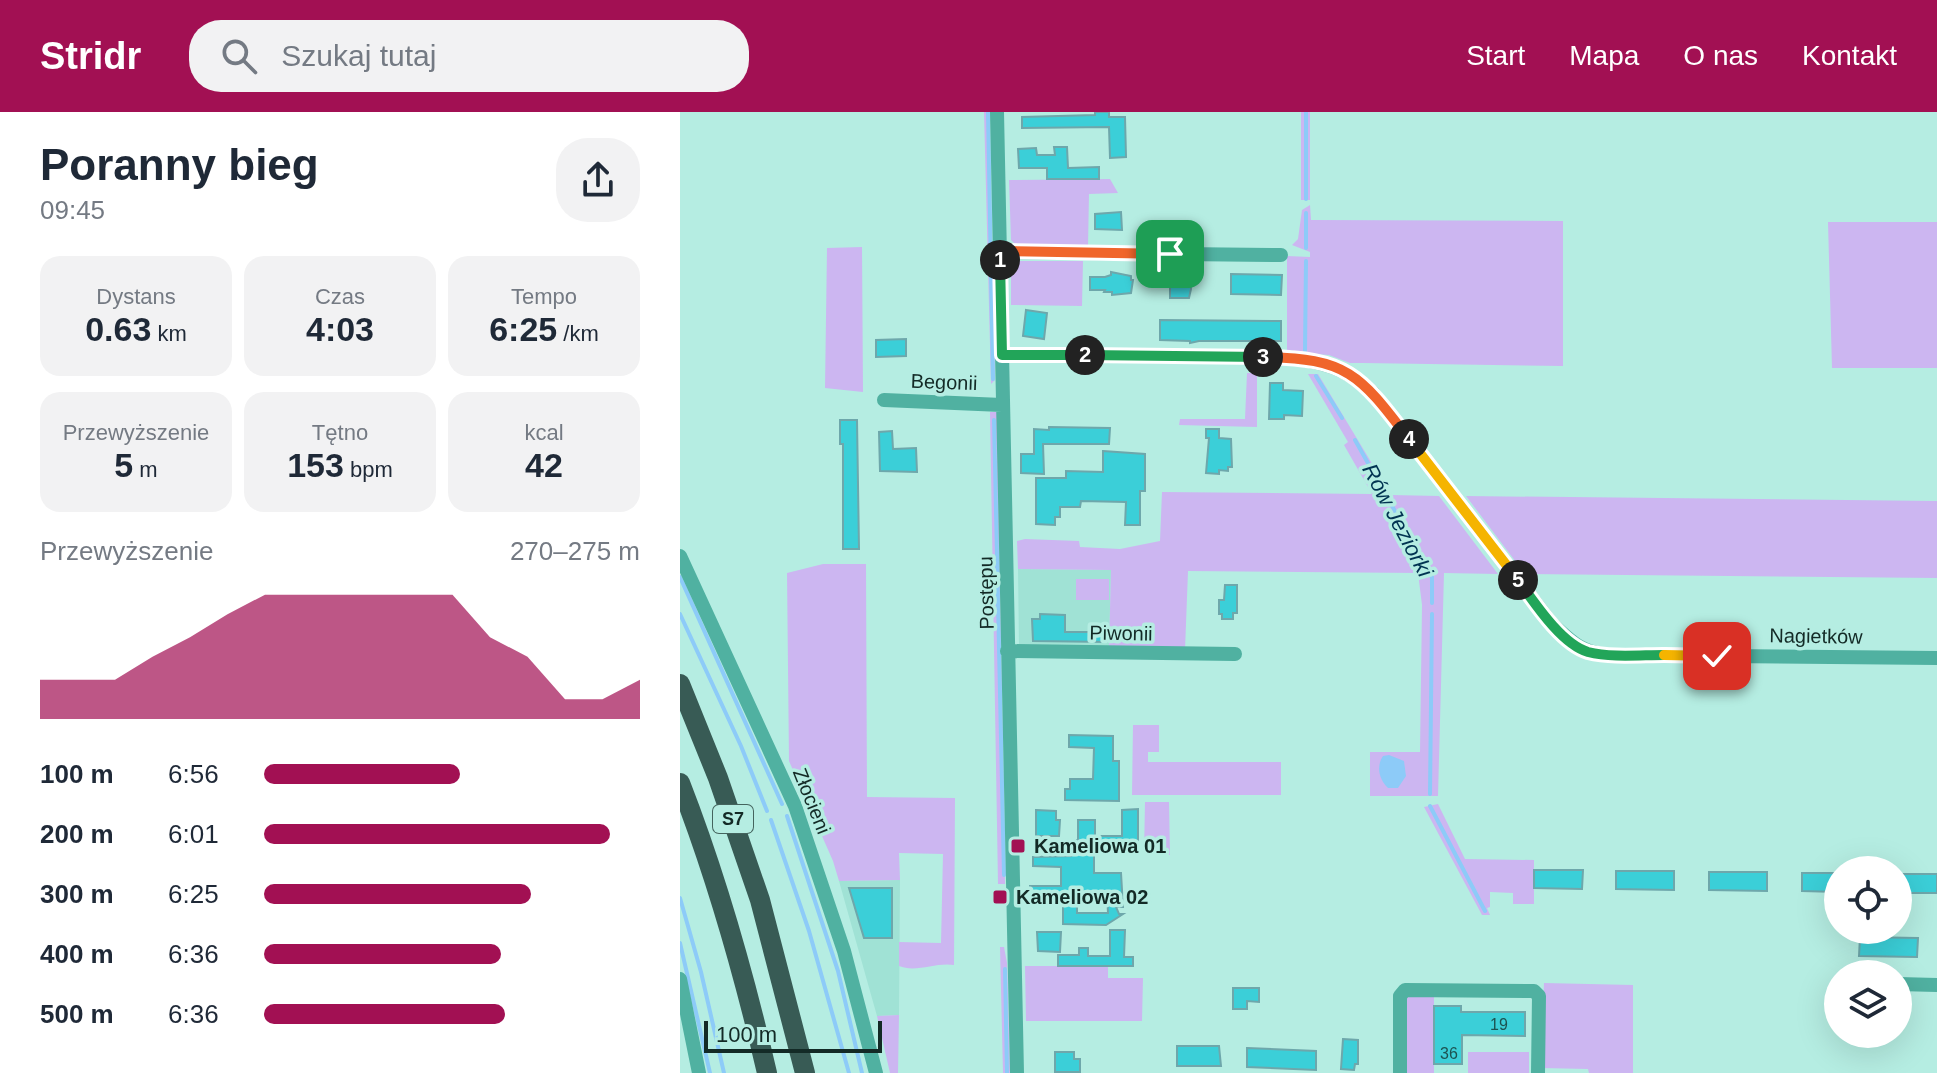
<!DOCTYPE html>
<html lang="pl">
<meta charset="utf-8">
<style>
:root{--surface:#fff;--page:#f2f2f3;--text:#1f2937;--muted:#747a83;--accent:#a21053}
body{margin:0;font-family:Helvetica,sans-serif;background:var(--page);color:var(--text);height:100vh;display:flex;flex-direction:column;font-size:30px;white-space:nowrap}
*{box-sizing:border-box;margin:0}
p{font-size:26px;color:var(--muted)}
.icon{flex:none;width:44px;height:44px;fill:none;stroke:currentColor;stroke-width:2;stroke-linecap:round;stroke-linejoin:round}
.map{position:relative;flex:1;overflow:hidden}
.sheet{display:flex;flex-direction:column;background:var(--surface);width:680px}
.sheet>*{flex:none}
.tools{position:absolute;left:1144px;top:744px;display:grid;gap:16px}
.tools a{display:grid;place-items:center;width:88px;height:88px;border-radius:50%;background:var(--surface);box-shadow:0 8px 32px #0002;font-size:40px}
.scale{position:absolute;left:24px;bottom:20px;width:178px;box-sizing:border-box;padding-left:8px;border:4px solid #132a26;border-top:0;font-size:22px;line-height:28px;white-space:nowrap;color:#132a26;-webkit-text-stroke:6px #b5ede2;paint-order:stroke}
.pin{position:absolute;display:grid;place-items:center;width:68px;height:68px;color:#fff;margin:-34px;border-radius:16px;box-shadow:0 4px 12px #0006}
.km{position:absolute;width:40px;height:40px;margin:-20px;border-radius:50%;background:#222;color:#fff;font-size:22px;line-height:40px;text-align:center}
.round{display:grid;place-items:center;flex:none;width:84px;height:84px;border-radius:32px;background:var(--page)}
.summary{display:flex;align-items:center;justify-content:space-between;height:136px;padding:0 40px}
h1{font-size:44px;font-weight:700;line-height:60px}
.figures{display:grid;grid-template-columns:repeat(3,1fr);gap:12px;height:136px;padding:8px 40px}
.figures div{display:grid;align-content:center;border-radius:20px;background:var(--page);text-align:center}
.figures b{font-size:34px;font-weight:700}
.figures small{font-size:22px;font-weight:400}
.figures p{font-size:22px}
.chart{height:224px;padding:16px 40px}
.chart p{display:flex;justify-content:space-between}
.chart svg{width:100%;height:144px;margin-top:8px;fill:var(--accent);opacity:.7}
ul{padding:0 40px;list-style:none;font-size:26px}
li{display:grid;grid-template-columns:128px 96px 1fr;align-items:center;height:60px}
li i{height:20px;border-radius:10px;background:var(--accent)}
header{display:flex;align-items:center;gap:48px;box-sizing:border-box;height:112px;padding:0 40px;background:var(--accent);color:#fff}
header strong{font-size:38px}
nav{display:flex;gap:44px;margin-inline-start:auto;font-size:28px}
.search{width:560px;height:72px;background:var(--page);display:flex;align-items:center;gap:20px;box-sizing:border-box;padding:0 28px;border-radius:32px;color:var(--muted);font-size:30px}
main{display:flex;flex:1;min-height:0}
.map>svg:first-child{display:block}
.built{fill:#a0e2d5}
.green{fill:#ccb6f1}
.water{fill:#8dcbf8}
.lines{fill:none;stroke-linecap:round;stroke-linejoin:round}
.stream{stroke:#8dcbf8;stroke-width:4}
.building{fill:#3bcfd8;stroke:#6ea7ab;stroke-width:2;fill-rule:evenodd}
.minor{stroke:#50b1a1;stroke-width:14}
.highway{stroke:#385b55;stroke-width:20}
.split-1-casing{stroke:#fff;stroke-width:16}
.split-2-casing{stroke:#fff;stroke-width:16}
.split-3-casing{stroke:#fff;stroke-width:16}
.split-4-casing{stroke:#fff;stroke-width:16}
.split-5-casing{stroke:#fff;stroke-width:16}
.split-6-casing{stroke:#fff;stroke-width:16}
.split-7-casing{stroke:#fff;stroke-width:16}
.split-1{stroke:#f0652b;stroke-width:10}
.split-2{stroke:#22a559;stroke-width:10}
.split-3{stroke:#22a559;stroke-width:10}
.split-4{stroke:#f0652b;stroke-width:10}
.split-5{stroke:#f5b400;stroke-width:10}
.split-6{stroke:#22a559;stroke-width:10}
.split-7{stroke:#f5b400;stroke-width:10}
.poi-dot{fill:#a21053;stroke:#b5ede2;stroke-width:3}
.labels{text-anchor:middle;stroke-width:7;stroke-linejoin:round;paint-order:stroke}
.number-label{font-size:16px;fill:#1d5352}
.shield{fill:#b5ede2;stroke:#44645e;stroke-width:2}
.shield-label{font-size:18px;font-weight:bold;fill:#132a26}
.street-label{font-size:20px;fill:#132a26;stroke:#b5ede2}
.poi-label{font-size:20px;font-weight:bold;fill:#132a26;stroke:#b5ede2;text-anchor:start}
.water-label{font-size:22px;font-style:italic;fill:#013351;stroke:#b5ede2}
</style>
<header>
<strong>Stridr</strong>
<div class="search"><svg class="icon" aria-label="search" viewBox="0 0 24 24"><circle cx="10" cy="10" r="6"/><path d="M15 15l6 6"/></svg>Szukaj tutaj</div>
<nav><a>Start</a><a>Mapa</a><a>O nas</a><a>Kontakt</a></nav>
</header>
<main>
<section class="sheet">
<div class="summary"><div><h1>Poranny bieg</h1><p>09:45</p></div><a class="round"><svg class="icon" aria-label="share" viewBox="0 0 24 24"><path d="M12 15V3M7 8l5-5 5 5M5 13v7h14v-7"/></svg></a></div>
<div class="figures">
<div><p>Dystans</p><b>0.63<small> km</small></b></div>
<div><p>Czas</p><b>4:03</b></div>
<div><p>Tempo</p><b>6:25<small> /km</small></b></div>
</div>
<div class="figures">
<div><p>Przewyższenie</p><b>5<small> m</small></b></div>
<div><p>Tętno</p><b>153<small> bpm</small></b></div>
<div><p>kcal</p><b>42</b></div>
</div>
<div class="chart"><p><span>Przewyższenie</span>270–275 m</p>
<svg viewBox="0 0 160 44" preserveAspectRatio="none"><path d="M0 44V32L10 32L20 32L30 25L40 19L50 12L60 6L70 6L80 6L90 6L100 6L110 6L120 19L130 25L140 38L150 38L160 32V44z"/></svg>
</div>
<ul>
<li><b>100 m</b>6:56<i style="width:52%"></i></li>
<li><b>200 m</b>6:01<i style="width:92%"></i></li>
<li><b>300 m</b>6:25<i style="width:71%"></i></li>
<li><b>400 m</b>6:36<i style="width:63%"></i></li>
<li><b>500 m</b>6:36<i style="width:64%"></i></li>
</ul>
</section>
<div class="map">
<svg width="1257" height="961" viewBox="0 0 1257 961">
<rect width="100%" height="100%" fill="#b5ede2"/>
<path class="built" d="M338 457 431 458 429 536 339 535Z
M220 768 219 903 197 904 159 769Z"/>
<path class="green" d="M304 0H309L315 268 311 272Z
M621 0H630V88H621Z
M430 67 438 81 409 82 408 134 336 133 331 128 329 68Z
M630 93 631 108 883 109V254L683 251H670L649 243 607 240V144L630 145V140L612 133 618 127 622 98Z
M1148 110H1257V256H1152Z
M182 135 183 280 145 276 147 136Z
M331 149H403L402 194 331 193Z
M567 261H577V315L499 313 500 307H565Z
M628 262H638L711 383 759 384 818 462 764 461 758 684H690V640H740L742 493 738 461 508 459 505 538 429 536 431 458 338 457 337 429 345 427 399 429 400 435 440 437 480 429 482 380 692 382 664 333 668 330Z
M310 300H317L325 772H318Z
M786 384 1257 389V466L845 462Z
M143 452H186L187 685 275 686 274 853C256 850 236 861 219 854V830L261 831 263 742 219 741 220 768 159 769 153 749 109 649 107 461Z
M396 467H429V488H396Z
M453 613H479V640H468V650H601V683H452Z
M465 690H489L490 743 464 742Z
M758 692 785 747 854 748V792H833V781L810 780V795L807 796 810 803H802L744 695Z
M320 835H324L327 851 330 961H323Z
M345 854H428V866H463L462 909H346Z
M864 871 953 873V961H909L908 957 861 956Z
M754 882V961H727V883Z
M219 903 218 961H210L197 904Z
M788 940H849V961H788Z"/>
<path class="water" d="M709 643 724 649 726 664 718 676H708C699 668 696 654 703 644Z"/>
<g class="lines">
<path class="stream" d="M308 0 313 267
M626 87V0
M626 136V101
M625 239 626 149
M636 264 662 306
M314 308 324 763
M675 328 752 465V491
M0 465 102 692
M0 502 61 634 87 699
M750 682 752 502
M750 694 805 799
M107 704 158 859 182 961
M91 708 129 819 169 961
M0 786 21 860 44 961
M0 831 30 961
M325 857 327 961"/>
</g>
<path class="building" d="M415 0H429V5H445L446 45 430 46 429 15 342 16V5L415 3Z
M374 35H387L388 56 419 55V67H367V56H339L338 37 356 36 357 43H375Z
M441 100 442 118 415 117V102Z
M431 160 451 164V168H453L451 181 432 183V180H424L425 178H410V165H425L431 163Z
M485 160 509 164 511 177 509 186H490V175H485Z
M551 162 602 163 601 183 551 182Z
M346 198 367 201 364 227 343 224Z
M480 208 601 209V229H519L510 231V229L480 228Z
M226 227V244L196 245V228Z
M590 271H603V278L623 279 622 304 604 303V307H589Z
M160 308H177L179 437H163V332H160Z
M369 315 430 316 429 332H363L364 362 341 361V342H354V317L369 318Z
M526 317H539V326L551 327 552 355H548V359L539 358V362L526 361 529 326H526Z
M212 319 213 337 236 336 237 360 200 359 199 320Z
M423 339 465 342V379H460V413H445L446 390 401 389 400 395H380V405H375V413L356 412V366H386V359L423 360Z
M545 473H557V501H553V507H542V502H539V488H544Z
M360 502 385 503V520H430L429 530 353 529 352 507H360Z
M389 623 433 624V649H439V689L385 688V677H390V667H413L414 636 389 635Z
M458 697V740L414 741V761H441L443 795H436L439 802H443L426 813 383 812V790H350V774H381V755L353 754V745L391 744V728H398V708H415V724H442V698ZM427 781 428 801H397V782Z
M356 698 376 699V708H380L379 724H356Z
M854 758H903L902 777 854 776Z
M936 759H994V778L936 777Z
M1029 760H1087V779L1029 778Z
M1122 761H1158V780L1122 779Z
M1218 762H1257V781H1218Z
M169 776H212V826H184Z
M430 818H445L444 845H453V854H378V843H399V836H408V844H430Z
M357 820H381L380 840 358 839Z
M1180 825 1238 826 1237 845 1179 844Z
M553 876H579V890L567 889V897H553Z
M754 894H781V900H845V924L782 923V952H754Z
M663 927 678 928V952H675L674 958 661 957Z
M497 934H539L541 954H497Z
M567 936 636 939V958L567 955Z
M375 940H394V947H400V960H375Z"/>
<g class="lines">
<path class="minor" d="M317 0 337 961
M320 140 601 143
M322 243 607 245C641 250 668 256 693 281L872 512C892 530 899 539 927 543L1257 546
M204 288 322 293
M0 444 115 694 164 839 196 961
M327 539 555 542
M0 867 19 961
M1218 872 1257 873
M720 961V884L725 878 854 879 859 884 858 961"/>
<path class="highway" d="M0 572 38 666 80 788 125 961
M0 671C37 766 64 862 87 961"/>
</g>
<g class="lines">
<g class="split-1-casing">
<path id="split-1" d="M320 148V140L327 139 490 142"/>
</g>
<g class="split-2-casing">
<path id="split-2" d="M320 148 322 243H405"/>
</g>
<g class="split-3-casing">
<path id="split-3" d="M405 243 583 245"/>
</g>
<g class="split-4-casing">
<path id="split-4" d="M583 245C668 246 680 263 729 327"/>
</g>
<g class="split-5-casing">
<path id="split-5" d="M729 327 838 468"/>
</g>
<g class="split-6-casing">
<path id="split-6" d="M838 468C854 490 881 532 908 540 932 546 960 543 984 543"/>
</g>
<g class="split-7-casing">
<path id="split-7" d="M984 543 1037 544"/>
</g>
<use href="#split-1" class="split-1"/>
<use href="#split-2" class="split-2"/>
<use href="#split-3" class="split-3"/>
<use href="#split-4" class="split-4"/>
<use href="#split-5" class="split-5"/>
<use href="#split-6" class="split-6"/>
<use href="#split-7" class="split-7"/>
</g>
<g class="poi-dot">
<rect x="330" y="726" width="16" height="16" rx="4"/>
<rect x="312" y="777" width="16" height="16" rx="4"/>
</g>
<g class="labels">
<g class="number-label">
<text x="819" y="918">19</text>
<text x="769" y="947">36</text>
</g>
<rect class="shield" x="33" y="693" width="40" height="28" rx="6"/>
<g class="shield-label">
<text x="53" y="713">S7</text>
</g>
<g class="street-label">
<text transform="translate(264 270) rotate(2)" y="7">Begonii</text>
<text transform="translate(306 481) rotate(-91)" y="7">Postępu</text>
<text transform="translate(441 521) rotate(1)" y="7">Piwonii</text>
<text transform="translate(1136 524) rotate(1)" y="7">Nagietków</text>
<text transform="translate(132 689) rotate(68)" y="7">Złocieni</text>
</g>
<g class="poi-label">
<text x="354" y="741">Kameliowa 01</text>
<text x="336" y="792">Kameliowa 02</text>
</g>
<g class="water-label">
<text transform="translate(718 408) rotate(62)" y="8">Rów Jeziorki</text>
</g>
</g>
</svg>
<div class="tools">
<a><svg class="icon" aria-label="locate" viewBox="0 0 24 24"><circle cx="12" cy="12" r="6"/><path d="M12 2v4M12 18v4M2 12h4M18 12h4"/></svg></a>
<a><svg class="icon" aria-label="layers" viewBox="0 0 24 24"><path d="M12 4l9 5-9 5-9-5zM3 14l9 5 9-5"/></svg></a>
</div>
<div class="scale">100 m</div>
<div class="pin" style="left:490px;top:142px;background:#1e9e55"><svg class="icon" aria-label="arrive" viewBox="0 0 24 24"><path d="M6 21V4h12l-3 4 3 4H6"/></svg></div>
<div class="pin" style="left:1037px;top:544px;background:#d93025"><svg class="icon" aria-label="check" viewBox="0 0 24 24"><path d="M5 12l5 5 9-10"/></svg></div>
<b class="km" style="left:320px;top:148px">1</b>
<b class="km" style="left:405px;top:243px">2</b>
<b class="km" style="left:583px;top:245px">3</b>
<b class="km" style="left:729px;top:327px">4</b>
<b class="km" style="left:838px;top:468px">5</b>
</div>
</main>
